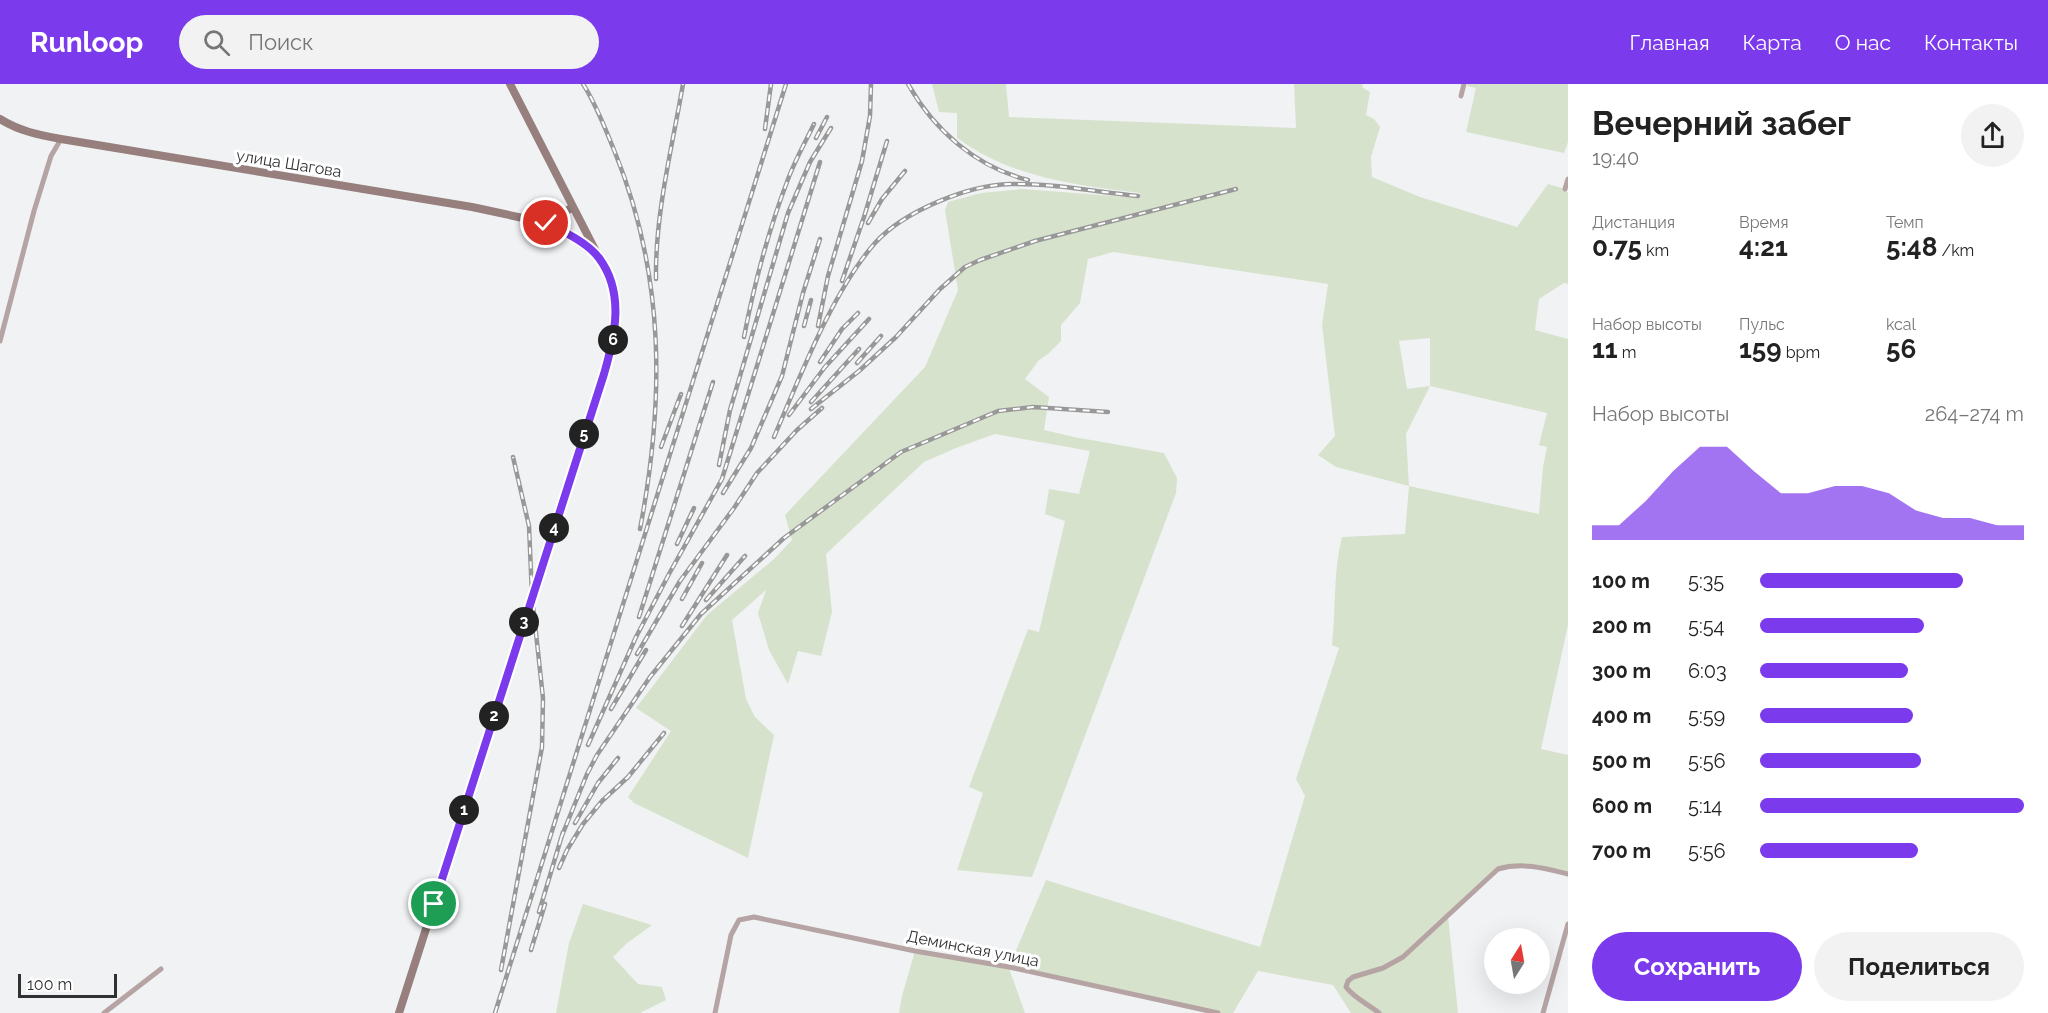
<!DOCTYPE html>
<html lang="ru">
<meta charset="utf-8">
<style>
:root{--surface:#fff;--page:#f2f2f2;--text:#222;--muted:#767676;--accent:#7c3aed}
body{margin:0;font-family:Raleway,sans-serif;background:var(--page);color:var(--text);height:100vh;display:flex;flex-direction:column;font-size:22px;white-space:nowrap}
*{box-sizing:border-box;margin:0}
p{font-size:20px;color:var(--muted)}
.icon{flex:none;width:33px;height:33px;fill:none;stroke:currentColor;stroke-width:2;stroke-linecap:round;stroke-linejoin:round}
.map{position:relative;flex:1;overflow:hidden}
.side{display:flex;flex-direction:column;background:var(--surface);width:480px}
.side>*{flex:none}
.needle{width:39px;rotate:11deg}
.fabs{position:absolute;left:1484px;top:844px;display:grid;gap:12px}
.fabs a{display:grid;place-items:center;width:66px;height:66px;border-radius:50%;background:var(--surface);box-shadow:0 6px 24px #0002;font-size:30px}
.scale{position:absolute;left:18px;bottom:15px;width:99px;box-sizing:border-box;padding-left:6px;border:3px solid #313131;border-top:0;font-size:16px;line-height:21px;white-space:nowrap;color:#313131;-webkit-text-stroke:4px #fff;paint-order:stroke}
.pin{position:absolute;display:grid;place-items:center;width:51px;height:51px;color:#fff;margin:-26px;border:3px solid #fff;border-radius:50%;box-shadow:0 2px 6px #0007}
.km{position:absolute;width:30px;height:30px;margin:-15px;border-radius:50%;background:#222;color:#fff;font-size:16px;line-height:30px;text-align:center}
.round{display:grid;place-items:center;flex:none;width:63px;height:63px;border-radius:32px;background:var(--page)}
.summary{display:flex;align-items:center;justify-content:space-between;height:102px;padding:0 24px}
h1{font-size:33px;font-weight:700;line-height:45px}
.stats{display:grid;grid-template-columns:repeat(3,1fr);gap:9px;height:102px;padding:6px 24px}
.stats div{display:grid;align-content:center}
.stats b{font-size:26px;font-weight:700}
.stats small{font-size:16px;font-weight:400}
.stats p{font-size:16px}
.chart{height:168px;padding:12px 24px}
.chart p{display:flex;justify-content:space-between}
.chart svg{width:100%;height:108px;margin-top:6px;fill:var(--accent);opacity:.7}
.primary-button{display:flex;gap:12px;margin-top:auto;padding:12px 24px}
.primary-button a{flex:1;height:69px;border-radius:36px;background:var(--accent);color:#fff;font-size:24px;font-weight:700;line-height:69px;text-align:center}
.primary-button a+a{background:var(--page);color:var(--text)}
ul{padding:0 24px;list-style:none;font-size:20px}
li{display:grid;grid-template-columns:96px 72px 1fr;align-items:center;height:45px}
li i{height:15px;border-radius:8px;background:var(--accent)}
header{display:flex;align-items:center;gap:36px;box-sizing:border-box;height:84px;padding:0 30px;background:var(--accent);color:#fff}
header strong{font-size:28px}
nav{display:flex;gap:33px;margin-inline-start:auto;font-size:21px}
.search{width:420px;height:54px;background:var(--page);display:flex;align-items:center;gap:15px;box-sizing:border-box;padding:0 21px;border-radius:33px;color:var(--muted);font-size:22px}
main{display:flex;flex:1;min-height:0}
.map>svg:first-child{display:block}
.green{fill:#d7e2cd;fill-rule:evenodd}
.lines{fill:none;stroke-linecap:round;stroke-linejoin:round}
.minor{stroke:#b5a4a3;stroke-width:5}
.secondary{stroke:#967f7d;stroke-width:8}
.rail-casing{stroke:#989899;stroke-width:4.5}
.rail{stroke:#fff;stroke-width:2;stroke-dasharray:7;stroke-linecap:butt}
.route-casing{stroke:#fff;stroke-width:12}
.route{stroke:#7c3aed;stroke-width:8}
.labels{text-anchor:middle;stroke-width:6;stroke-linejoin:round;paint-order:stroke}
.street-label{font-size:16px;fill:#313131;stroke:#fff}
</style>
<header>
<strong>Runloop</strong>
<div class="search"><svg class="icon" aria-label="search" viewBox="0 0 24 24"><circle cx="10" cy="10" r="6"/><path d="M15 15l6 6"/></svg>Поиск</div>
<nav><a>Главная</a><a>Карта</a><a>О нас</a><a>Контакты</a></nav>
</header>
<main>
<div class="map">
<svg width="1568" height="929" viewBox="0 0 1568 929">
<rect width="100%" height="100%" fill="#f1f2f4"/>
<path class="green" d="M932 0H1006L1009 33 1296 44 1294 0H1362L1363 4 1370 8 1366 31 1374 35 1380 43 1371 73 1372 93 1420 113 1517 143 1548 100 1565 105 1568 109V200L1564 199 1539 215 1535 246 1568 255V541L1541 665 1568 671V790L1541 783 1498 785 1448 832 1458 929H1351L1333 901 1258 887 1233 929H1218L1009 884 1025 929H899L902 912 915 867 1009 883 1046 796 1260 863 1305 712 1296 695 1339 564 1332 561C1336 525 1333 488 1342 453L1405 450 1409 402 1336 383 1318 371 1335 352 1322 241 1328 200 1113 168 1088 175 1080 219 1061 241V257L1048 270 1039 276 1025 295 1049 313 1044 346 1074 353 1164 369 1177 394 1176 409 1032 793 957 786 983 709 969 703 1028 545 1039 548 1065 437 1045 430 1049 405 1079 410 1090 367 995 350 956 364 924 378 826 470 832 528 821 572 798 567 788 600 769 566 758 529 766 506 732 536 746 615 755 633 774 651 748 774 634 719 628 713 671 647 636 624 707 531 774 475 792 456 785 431 925 283 958 206 945 126 948 118 981 109 1022 105 1140 114V109C1075 101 1012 94 957 54V29L939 28ZM1430 254V302L1407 305 1399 257ZM1430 302 1547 329 1539 361 1547 363 1543 383 1539 430 1409 402 1406 350Z
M1468 0H1568V58L1564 69 1466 48 1476 4 1467 2Z
M583 820 652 841 626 860 613 873 638 900 662 903 666 916 640 929H556L569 859Z"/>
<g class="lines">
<path class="minor" d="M1461 12 1464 0
M1565 105 1568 95
M0 257 34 127 51 72 61 55
M104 929 161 885
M715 929 731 851 739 836 754 833 915 867 1009 883 1218 929
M1379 929C1368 920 1354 914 1346 903L1348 897 1353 893 1383 884 1403 873 1498 785C1522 778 1544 784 1568 790
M1543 929 1568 840"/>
<path class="secondary" d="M0 35C19 47 39 51 61 55L472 123 546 139 565 148 596 171
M546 139 573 123
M399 929 604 290C615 253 621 227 607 189L510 0"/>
<g class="rail-casing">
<path id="rail" d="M583 0C596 20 605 44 614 66 665 190 665 315 640 445
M908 0C934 46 976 83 1028 96
M765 45 771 0
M816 54 827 33
M868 139 882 115 905 87
M656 195C655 130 672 64 683 0
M842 197 864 133 887 57
M804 242 811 216
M818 242 828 192 862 77 870 32 871 0
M744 253C754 201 768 148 787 98 794 78 805 59 814 40
M820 278 842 245 858 229
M857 279 881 252
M811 318 859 265
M811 325 859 287 896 253 940 205 965 183 980 176 1035 157 1236 105
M789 331 825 283 869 235
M774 353C800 293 832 208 875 159 904 127 968 101 1010 100 1052 99 1096 108 1138 112
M661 363 681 310
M719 381 730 326 788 129 810 78 831 44
M723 409 751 364 782 292 803 209 820 155
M677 460 694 424
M682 515 702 479
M706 516 745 472
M639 533 713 298
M682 542 727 471
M637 570 680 497 734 424 757 389 797 346 822 324
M611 625 646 566
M588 661 636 553 669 490 722 395 820 78
M575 739 598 699 618 674
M561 754 587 690 597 671 650 593 701 530 784 454 901 368 998 327 1033 323 1108 328
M559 784 567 766 583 740 602 717 628 693 664 649
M539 828 563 748
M531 866 545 820
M501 886 542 663 543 614 532 512 529 442 513 373
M495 929 786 0"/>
</g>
<use href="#rail" class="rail"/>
</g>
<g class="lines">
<g class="route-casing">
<path id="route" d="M434 820 604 290C615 252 625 209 599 174 588 159 563 147 546 139"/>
</g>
<use href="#route" class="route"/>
</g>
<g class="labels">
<g class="street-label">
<text transform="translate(289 79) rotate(9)" y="6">улица Шагова</text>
<text transform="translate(973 864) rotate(11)" y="6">Деминская улица</text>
</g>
</g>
</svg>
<div class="fabs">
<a><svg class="needle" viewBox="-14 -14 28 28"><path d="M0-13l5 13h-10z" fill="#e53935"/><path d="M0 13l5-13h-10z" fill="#767676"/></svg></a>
</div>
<div class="scale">100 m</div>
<div class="pin" style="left:434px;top:820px;background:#1e9e55"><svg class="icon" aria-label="arrive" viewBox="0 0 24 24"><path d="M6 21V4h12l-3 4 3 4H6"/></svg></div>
<div class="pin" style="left:546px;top:139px;background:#d93025"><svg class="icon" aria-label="check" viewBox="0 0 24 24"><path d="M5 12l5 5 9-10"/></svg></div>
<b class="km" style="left:464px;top:726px">1</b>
<b class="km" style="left:494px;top:632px">2</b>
<b class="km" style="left:524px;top:538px">3</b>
<b class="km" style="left:554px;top:444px">4</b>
<b class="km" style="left:584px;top:350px">5</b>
<b class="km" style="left:613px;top:256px">6</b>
</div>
<section class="side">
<div class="summary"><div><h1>Вечерний забег</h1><p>19:40</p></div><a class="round"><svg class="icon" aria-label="share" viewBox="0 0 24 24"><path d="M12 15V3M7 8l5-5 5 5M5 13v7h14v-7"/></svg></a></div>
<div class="stats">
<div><p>Дистанция</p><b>0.75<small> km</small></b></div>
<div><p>Время</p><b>4:21</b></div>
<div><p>Темп</p><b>5:48<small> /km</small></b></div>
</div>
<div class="stats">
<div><p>Набор высоты</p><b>11<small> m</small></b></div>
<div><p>Пульс</p><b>159<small> bpm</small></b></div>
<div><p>kcal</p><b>56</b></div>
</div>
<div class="chart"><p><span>Набор высоты</span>264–274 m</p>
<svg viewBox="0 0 160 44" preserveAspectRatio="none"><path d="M0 44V38L10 38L20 28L30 16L40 6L50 6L60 16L70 25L80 25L90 22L100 22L110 25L120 32L130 35L140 35L150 38L160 38V44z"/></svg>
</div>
<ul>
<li><b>100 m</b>5:35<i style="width:77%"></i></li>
<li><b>200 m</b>5:54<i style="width:62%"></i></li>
<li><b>300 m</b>6:03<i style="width:56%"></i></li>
<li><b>400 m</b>5:59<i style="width:58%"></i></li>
<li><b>500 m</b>5:56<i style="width:61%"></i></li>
<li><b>600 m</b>5:14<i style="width:100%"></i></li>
<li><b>700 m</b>5:56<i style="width:60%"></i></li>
</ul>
<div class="primary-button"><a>Сохранить</a><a>Поделиться</a></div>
</section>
</main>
